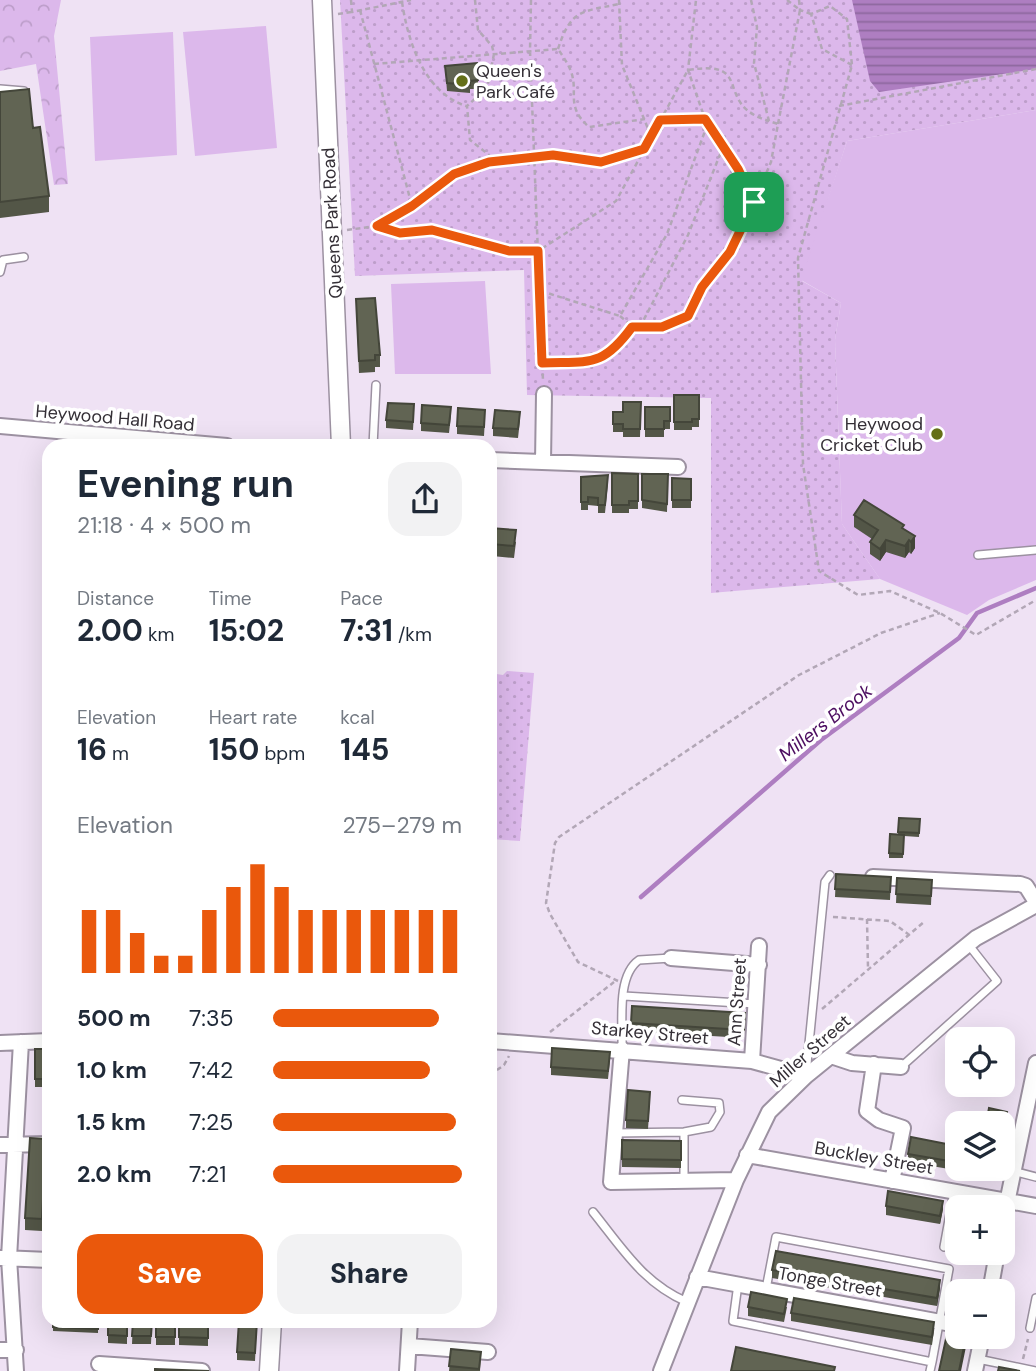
<!DOCTYPE html>
<meta charset="utf-8">
<style>
:root{--surface:#fff;--page:#f2f2f3;--text:#1f2937;--muted:#747a83;--accent:#ea580c}
body{margin:0;font-family:"DM Sans",sans-serif;background:var(--page);color:var(--text);height:100vh;display:flex;flex-direction:column;font-size:26px;white-space:nowrap}
*{box-sizing:border-box;margin:0}
p{font-size:23px;color:var(--muted)}
.icon{flex:none;width:38px;height:38px;fill:none;stroke:currentColor;stroke-width:2;stroke-linecap:round;stroke-linejoin:round}
.map{position:relative;flex:1;overflow:hidden}
.panel{position:absolute;left:42px;top:439px;width:455px;height:889px;display:flex;flex-direction:column;background:var(--surface);border-radius:21px;box-shadow:0 7px 28px #0002}
.panel>*{flex:none}
.controls{position:absolute;left:945px;top:1027px;display:grid;gap:14px}
.controls a{display:grid;place-items:center;width:70px;height:70px;border-radius:14px;background:var(--surface);box-shadow:0 7px 28px #0002;font-size:35px}
.pin{position:absolute;display:grid;place-items:center;width:60px;height:60px;color:#fff;margin:-30px;border-radius:14px;box-shadow:0 4px 10px #0006}
.round{display:grid;place-items:center;flex:none;width:74px;height:74px;border-radius:21px;background:var(--page)}
.overview{display:flex;align-items:center;justify-content:space-between;height:119px;padding:0 35px}
h1{font-size:38px;font-weight:700;line-height:52px}
.stats{display:grid;grid-template-columns:repeat(3,1fr);gap:10px;height:119px;padding:7px 35px}
.stats div{display:grid;align-content:center}
.stats b{font-size:30px;font-weight:700}
.stats small{font-size:19px;font-weight:400}
.stats p{font-size:19px}
.chart{height:196px;padding:14px 35px}
.chart p{display:flex;justify-content:space-between}
.chart svg{width:100%;height:126px;margin-top:7px;stroke:var(--accent);stroke-width:6}
.button{display:flex;gap:14px;margin-top:auto;padding:14px 35px}
.button a{flex:1;height:80px;border-radius:21px;background:var(--accent);color:#fff;font-size:28px;font-weight:700;line-height:80px;text-align:center}
.button a+a{background:var(--page);color:var(--text)}
ul{padding:0 35px;list-style:none;font-size:23px}
li{display:grid;grid-template-columns:112px 84px 1fr;align-items:center;height:52px}
li i{height:18px;border-radius:9px;background:var(--accent)}
.map>svg:first-child{display:block}
.forest{fill:url(#forest-crowns)}
.park{fill:url(#park-dots)}
.garden{fill:#dcb8eb}
.water{fill:url(#water-rules)}
.lines{fill:none;stroke-linecap:round;stroke-linejoin:round}
.stream{stroke:#ae7ec1;stroke-width:4.5}
.service-casing{stroke:#9c91a1;stroke-width:10}
.minor-casing{stroke:#9c91a1;stroke-width:18}
.tertiary-casing{stroke:#9c91a1;stroke-width:21}
.path{stroke:#b2a7b6;stroke-width:2.5;stroke-dasharray:5 3.5;stroke-linecap:butt}
.service{stroke:#fff;stroke-width:7}
.minor{stroke:#fff;stroke-width:14}
.tertiary{stroke:#fff;stroke-width:18}
.wall{fill:#535647}
.shaded-wall{fill:#44463a}
.building{fill:#616453;stroke:#44463a;stroke-width:2}
.route-casing{stroke:#fff;stroke-width:14}
.route{stroke:#ea580c;stroke-width:9}
.poi-dot{fill:#646f17;stroke:#fff;stroke-width:2.5}
.labels{text-anchor:middle;stroke-width:7;stroke-linejoin:round;paint-order:stroke}
.poi-label{font-size:18px;fill:#342f36;stroke:#fff;text-anchor:start}
.street-label{font-size:18px;fill:#342f36;stroke:#fff}
.water-label{font-size:19px;font-style:italic;fill:#4d0e61;stroke:#fff}
</style>
<div class="map">
<svg width="1036" height="1371" viewBox="0 0 1036 1371">
<defs>
<pattern id="forest-crowns" width="20" height="18" patternUnits="userSpaceOnUse" patternTransform="scale(1.75)"><rect width="20" height="18" fill="#dcb8eb"/><path d="M2 6a3 3 0 1 1 6 0M12 15a3 3 0 1 1 6 0" fill="none" stroke="#bd9eca"/></pattern>
<pattern id="park-dots" width="8" height="8" patternUnits="userSpaceOnUse" patternTransform="scale(1.75)"><rect width="8" height="8" fill="#dcb8eb"/><path d="M2 2h.1M6 6h.1" fill="none" stroke="#bd9eca" stroke-width="1.8" stroke-linecap="round"/></pattern>
<pattern id="water-rules" width="6" height="5" patternUnits="userSpaceOnUse" patternTransform="scale(1.75)"><rect width="6" height="5" fill="#ae7ec1"/><path d="M0 2.5h6" fill="none" stroke="#8e689e"/></pattern>
</defs>
<rect width="100%" height="100%" fill="#efe2f4"/>
<path class="forest" d="M0 0H61L54 36 68 184 54 185 36 64 0 71Z"/>
<path class="park" d="M340 0H1036V110L847 141 802 281 841 303 835 340 842 524 880 579 711 593V398L527 395 524 270 355 276Z
M507 671 534 673 520 841 490 839V673L503 675Z"/>
<path class="garden" d="M266 26 277 148 195 156 183 32Z
M173 32 177 155 95 161 90 37Z
M1036 110V580L989 600 967 615 880 579 842 524 835 340 841 303 801 280 847 141Z
M485 281 491 374H395L391 284Z"/>
<path class="water" d="M852 0H1036V69L879 92 870 81Z"/>
<g class="lines">
<path class="stream" d="M641 897 821 740 959 638 977 613 1036 588"/>
<g class="service-casing">
<path id="service" d="M0 89 24 91
M0 272 3 260 24 257
M373 446 376 385
M978 555 1036 550
M624 996 756 1004
M622 1049C623 1023 616 976 639 960L671 958
M901 1067 997 981 968 944
M806 1074 825 882 830 875
M615 1133 684 1132 711 1127 720 1112 719 1103 682 1100
M1013 1171 1036 1177
M684 1181V1132
M593 1212C622 1248 643 1283 687 1302
M944 1247 954 1192
M738 1284 733 1321 932 1362 930 1371
M766 1289 776 1237 949 1269 932 1362
M1030 1328 1036 1298
M978 1359 1036 1371"/>
</g>
<g class="minor-casing">
<path id="minor" d="M0 426 227 446
M490 460 678 467
M543 462 544 394
M873 877 1020 884 1026 886 1036 902
M671 958 759 965
M490 1041 752 1061 806 1076
M0 1043 49 1041
M622 1049 611 1182 736 1180
M831 1056 852 1063 901 1067
M752 1061 759 946
M874 1064 867 1111 879 1120 903 1128 892 1181
M0 1145 49 1144
M747 1155 1036 1206
M1003 1222 1036 1063
M1 1258 49 1260
M697 1277 957 1325
M990 1292 997 1253
M409 1346 488 1352
M0 1350H16
M99 1364 202 1371
M16 1371 9 1258 21 1042
M407 1371 410 1321
M661 1371 736 1180 769 1112 806 1076 976 938 1036 905
M975 1371 982 1337"/>
</g>
<g class="tertiary-casing">
<path id="tertiary" d="M322 0 341 446
M269 1371 272 1321"/>
</g>
<path class="path" d="M351 0 352 12 411 0
M475 0 478 30 492 46 494 54 487 88 467 106 470 140 489 155V160
M531 0 530 51 543 381
M619 0 622 65 651 136
M751 0 757 27 754 63 769 121 778 124 771 162 754 202
M799 0 800 10 811 14
M402 2C408 42 424 92 466 106
M360 10 412 206
M338 14 352 12
M558 49C571 9 581 12 619 4
M374 64 558 49C562 55 567 62 570 69 580 92 564 105 589 127L645 119
M852 65 822 49 811 14 830 6 847 19 852 65 798 258 803 464 819 571 858 595 890 591 940 613 976 635 1036 600
M839 106 1036 69
M705 119 722 145
M660 120 705 119 688 70 696 0
M778 124 800 10 787 0
M377 226 400 233 432 230 509 252 538 251 616 201 688 70C757 59 711 104 769 121
M347 230 377 226 412 206 454 174 489 161 553 155 601 162 644 149
M541 291 620 316 667 234 705 131 710 127
M620 316 632 326
M542 363C591 361 602 368 632 326L641 325 688 235 723 147 754 202 730 252 702 287 688 316 662 326 641 325
M833 917 890 921 908 934
M867 919 868 968
M618 981 578 962 550 914 546 903 555 843 559 837 799 675 881 633 940 613
M822 1009 925 921
M550 1032 614 982
M490 1075 504 1065 509 1056
M1023 1359 1028 1339"/>
<use href="#service" class="service"/>
<use href="#minor" class="minor"/>
<use href="#tertiary" class="tertiary"/>
</g>
<path class="wall" d="M445 66 478 80V89H470V93L447 91Z
M0 92 33 128 49 196V212L0 218Z
M356 299 380 355V367H375V372L359 373Z
M674 395H699V427H692V430H674Z
M641 402 640 437H623V432H613V412H623Z
M645 407H670V429H664V437H645Z
M414 412 413 430 386 428V420Z
M451 415 449 433 421 431V423Z
M485 418 484 436 457 434V426Z
M520 420 518 438 493 436V428Z
M612 473 638 474V509H629V513H612Z
M642 474H668L667 512 642 508Z
M581 477 608 483 605 513H598V506L588 505V510H581Z
M672 478 691 479V508H672Z
M854 515 904 529 915 548 911 554 909 552 905 558 886 552 880 561 870 554V542L872 539 854 527Z
M490 528 516 542 514 558 492 556 491 571H490Z
M899 818 920 819 919 837 904 836 903 858H889V853L898 835Z
M836 874 891 877 890 900 835 897Z
M897 878 932 880 931 905 896 903Z
M632 1006 745 1013 744 1038 631 1031Z
M35 1049H49V1087H35Z
M610 1060 608 1079 551 1075V1067Z
M650 1100 648 1129 626 1128V1120Z
M622 1140 681 1141V1168L622 1167Z
M46 1151 42 1231 25 1230V1218Z
M952 1153 949 1169 908 1162V1154Z
M957 1160V1169H998L996 1178 957 1171Z
M886 1206 943 1209 940 1224 886 1215Z
M772 1270 940 1288 937 1306 772 1278Z
M748 1307H787L784 1322 748 1316Z
M791 1313 934 1330 932 1345 791 1321Z
M53 1321H98V1333L53 1331Z
M108 1321H127V1344L108 1343Z
M133 1321H152L151 1344H132Z
M257 1321 255 1361 237 1360V1352Z
M156 1322H175V1345H156Z
M179 1322 208 1323V1346L179 1345Z
M451 1349 481 1352 480 1371H449Z"/>
<path class="shaded-wall" d="M915 536V548L911 554V542Z
M886 540V552L880 561V549Z
M909 540V552L905 558V546Z
M1007 1112V1120L1004 1138V1130Z
M952 1145V1153L949 1169V1161Z
M943 1201V1209L940 1224V1216Z
M940 1280V1288L937 1306V1298Z
M966 1337H968L961 1371H959Z"/>
<path class="building" d="M477 63 478 80 470 81V85L447 83 445 66Z
M29 89 33 128 40 127 49 196 0 202V92Z
M375 298 380 355H375V360L359 361 356 299Z
M674 395H699V419H692V422H674Z
M623 402H641L640 429H623V424H613V412H623Z
M388 403 414 404 413 422 386 420Z
M422 405 451 407 449 425 421 423Z
M645 407H670V421H664V429H645Z
M458 408 485 410 484 427 457 426Z
M495 410 520 412 518 429 493 428Z
M612 473 638 474V501H629V505H612Z
M642 474H668L667 504 642 500Z
M608 475 605 505H598V498L588 497V502H581V477Z
M672 478 691 479V500H672Z
M864 500 904 525 902 528 915 536 911 542 909 540 905 546 886 540 880 549 870 542 878 530 854 515Z
M490 528 516 530 514 546 492 544 491 559H490Z
M899 818 920 819 919 833 898 832Z
M890 834 904 835 903 854 889 853Z
M836 874 891 877 890 892 835 889Z
M897 878 932 880 931 896 896 894Z
M632 1006 745 1013 744 1030 631 1023Z
M552 1048 610 1052 608 1071 551 1067Z
M35 1049H49V1079H35Z
M628 1090 650 1092 648 1121 626 1120Z
M989 1108 1007 1112 1004 1130H1003V1124H986Z
M911 1137 952 1145 949 1161 908 1154Z
M30 1138 46 1139 42 1219 25 1218Z
M622 1140 681 1141V1160L622 1159Z
M888 1191 943 1201 940 1216 886 1206Z
M776 1251 940 1280 937 1298 772 1270Z
M751 1292 787 1299 784 1314 748 1307Z
M794 1298 934 1322 932 1337 791 1313Z
M53 1321H98V1329L53 1327Z
M108 1321H127V1336L108 1335Z
M133 1321H152L151 1336H132Z
M239 1321H257L255 1353 237 1352Z
M156 1322H175V1337H156Z
M179 1322 208 1323V1338L179 1337Z
M949 1325 957 1327V1337H966L959 1371H939Z
M736 1347 835 1367 834 1371H731Z
M451 1349 481 1352 479 1369 449 1366Z
M999 1367 1020 1371H998Z
M155 1369 209 1371H155Z"/>
<g class="lines">
<g class="route-casing">
<path id="route" d="M705 119 738 169 754 202 730 252 702 287 688 316 662 327H632C602 368 590 361 542 363L538 251H509L432 230 400 233 377 226 412 206 454 174 489 162 553 155 601 162 644 149 660 120Z"/>
</g>
<use href="#route" class="route"/>
</g>
<g class="poi-dot">
<circle cx="462" cy="81" r="7"/>
<circle cx="937" cy="434" r="7"/>
</g>
<g class="labels">
<g class="poi-label">
<text x="476" y="77">Queen's<tspan x="476" dy="21">Park Café</tspan></text>
<text x="923" y="430" text-anchor="end">Heywood<tspan x="923" dy="21">Cricket Club</tspan></text>
</g>
<g class="street-label">
<text transform="translate(332 223) rotate(-93)" y="6">Queens Park Road</text>
<text transform="translate(115 418) rotate(5)" y="6">Heywood Hall Road</text>
<text transform="translate(737 1002) rotate(-86)" y="6">Ann Street</text>
<text transform="translate(650 1033) rotate(5)" y="6">Starkey Street</text>
<text transform="translate(810 1051) rotate(-41)" y="6">Miller Street</text>
<text transform="translate(874 1158) rotate(10)" y="6">Buckley Street</text>
<text transform="translate(830 1282) rotate(10)" y="6">Tonge Street</text>
</g>
<g class="water-label">
<text transform="translate(825 722) rotate(-38)" y="7">Millers Brook</text>
</g>
</g>
</svg>
<div class="controls">
<a><svg class="icon" aria-label="locate" viewBox="0 0 24 24"><circle cx="12" cy="12" r="6"/><path d="M12 2v4M12 18v4M2 12h4M18 12h4"/></svg></a>
<a><svg class="icon" aria-label="layers" viewBox="0 0 24 24"><path d="M12 4l9 5-9 5-9-5zM3 14l9 5 9-5"/></svg></a>
<a>+</a>
<a>−</a>
</div>
<div class="pin" style="left:754px;top:202px;background:#1e9e55"><svg class="icon" aria-label="arrive" viewBox="0 0 24 24"><path d="M6 21V4h12l-3 4 3 4H6"/></svg></div>
<section class="panel">
<div class="overview"><div><h1>Evening run</h1><p>21:18 · 4 × 500 m</p></div><a class="round"><svg class="icon" aria-label="share" viewBox="0 0 24 24"><path d="M12 15V3M7 8l5-5 5 5M5 13v7h14v-7"/></svg></a></div>
<div class="stats">
<div><p>Distance</p><b>2.00<small> km</small></b></div>
<div><p>Time</p><b>15:02</b></div>
<div><p>Pace</p><b>7:31<small> /km</small></b></div>
</div>
<div class="stats">
<div><p>Elevation</p><b>16<small> m</small></b></div>
<div><p>Heart rate</p><b>150<small> bpm</small></b></div>
<div><p>kcal</p><b>145</b></div>
</div>
<div class="chart"><p><span>Elevation</span>275–279 m</p>
<svg viewBox="0 0 160 44" preserveAspectRatio="none"><path d="M5 44V22M15 44V22M25 44V30M35 44V38M45 44V38M55 44V22M65 44V14M75 44V6M85 44V14M95 44V22M105 44V22M115 44V22M125 44V22M135 44V22M145 44V22M155 44V22"/></svg>
</div>
<ul>
<li><b>500 m</b>7:35<i style="width:88%"></i></li>
<li><b>1.0 km</b>7:42<i style="width:83%"></i></li>
<li><b>1.5 km</b>7:25<i style="width:97%"></i></li>
<li><b>2.0 km</b>7:21<i style="width:100%"></i></li>
</ul>
<div class="button"><a>Save</a><a>Share</a></div>
</section>
</div>
